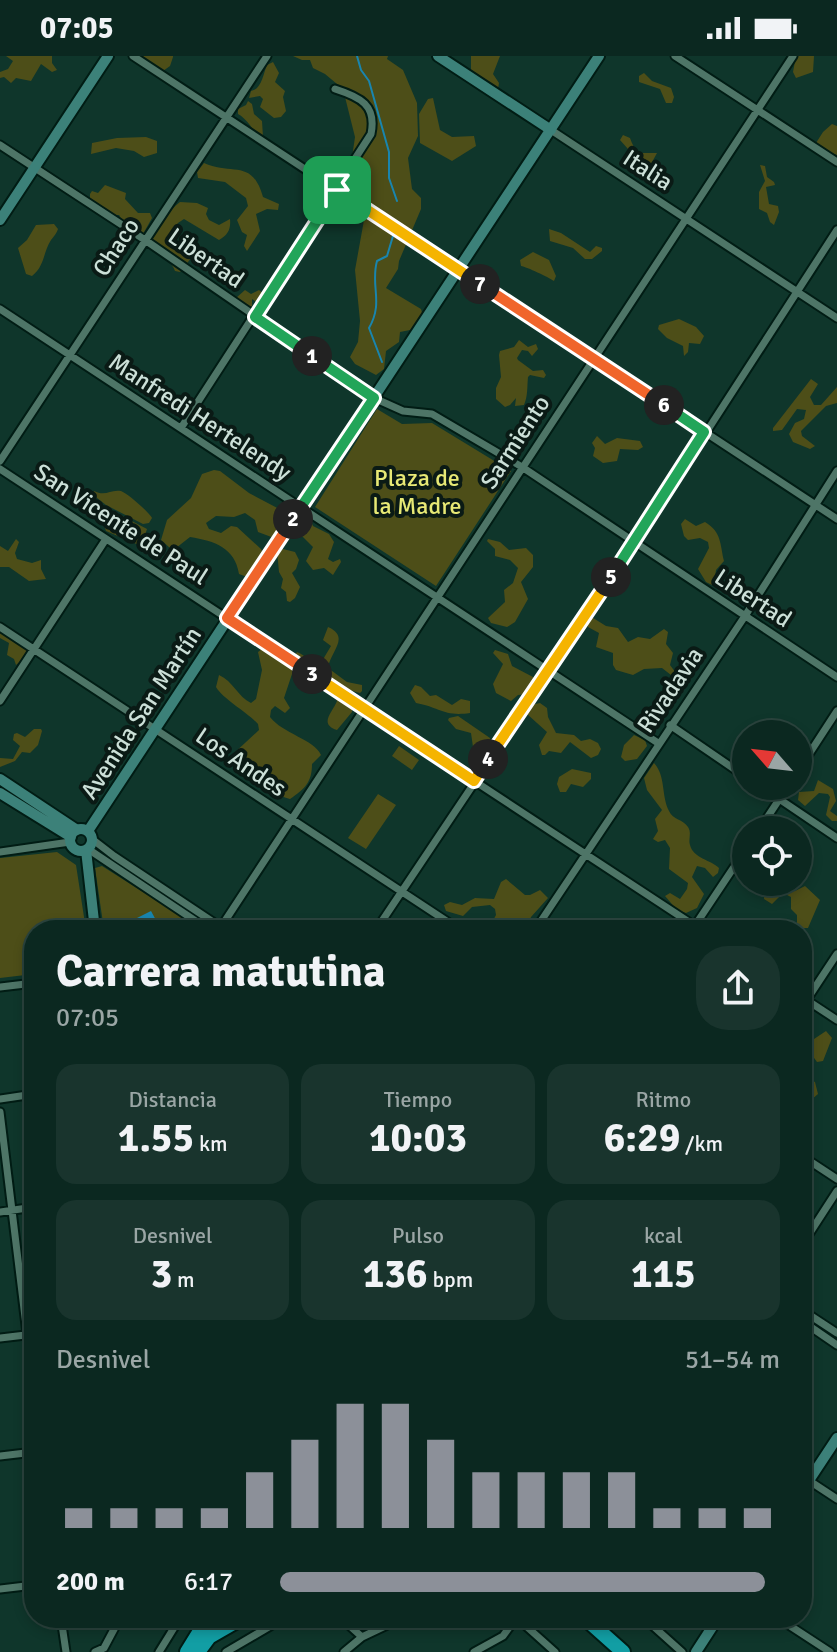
<!DOCTYPE html>
<html lang="es">
<meta charset="utf-8">
<style>
:root{--surface:#0b2820;--page:#19342d;--text:#f1f3f6;--muted:#9aa6a5;--line:#2b443e;--accent:#8c9099}
body{margin:0;font-family:Signika,sans-serif;background:var(--page);color:var(--text);height:100vh;display:flex;flex-direction:column;font-size:30px;white-space:nowrap}
*{box-sizing:border-box;margin:0}
p{font-size:26px;color:var(--muted)}
.icon{flex:none;width:44px;height:44px;fill:none;stroke:currentColor;stroke-width:2;stroke-linecap:round;stroke-linejoin:round}
.map{position:relative;flex:1;overflow:hidden}
.details{position:absolute;left:24px;top:864px;width:788px;height:708px;display:flex;flex-direction:column;background:var(--surface);border-radius:32px;box-shadow:0 4px 12px #0003,0 0 0 2px var(--line)}
.details>*{flex:none}
.needle{width:52px;rotate:298deg}
.tools{position:absolute;left:732px;top:664px;display:grid;gap:16px}
.tools a{display:grid;place-items:center;width:80px;height:80px;border-radius:50%;background:var(--surface);box-shadow:0 4px 12px #0003,0 0 0 2px var(--line);font-size:40px}
.pin{position:absolute;display:grid;place-items:center;width:68px;height:68px;color:#fff;margin:-34px;border-radius:16px;box-shadow:0 4px 12px #0006}
.km{position:absolute;width:40px;height:40px;margin:-20px;border-radius:50%;background:#222;color:#fff;font-size:22px;line-height:40px;text-align:center}
.round{display:grid;place-items:center;flex:none;width:84px;height:84px;border-radius:32px;background:var(--page)}
.head{display:flex;align-items:center;justify-content:space-between;height:136px;padding:0 32px}
h1{font-size:44px;font-weight:700;line-height:60px}
.metrics{display:grid;grid-template-columns:repeat(3,1fr);gap:12px;height:136px;padding:8px 32px}
.metrics div{display:grid;align-content:center;border-radius:20px;background:var(--page);text-align:center}
.metrics b{font-size:40px;font-weight:700}
.metrics small{font-size:22px;font-weight:400}
.metrics p{font-size:22px}
.chart{height:224px;padding:16px 32px}
.chart p{display:flex;justify-content:space-between}
.chart svg{width:100%;height:144px;margin-top:8px;stroke:var(--accent);stroke-width:6}
ul{padding:0 32px;list-style:none;font-size:26px}
li{display:grid;grid-template-columns:128px 96px 1fr;align-items:center;height:60px}
li i{height:20px;border-radius:10px;background:var(--accent)}
.status{display:flex;justify-content:space-between;align-items:center;height:56px;padding:0 40px;background:var(--surface);direction:ltr}
.status svg{height:22px;fill:currentColor}
.map>svg:first-child{display:block}
.green{fill:#4d4e18}
.water{fill:#1985ae}
.lines{fill:none;stroke-linecap:round;stroke-linejoin:round}
.stream{stroke:#1985ae;stroke-width:2}
.street-casing{stroke:#011c14;stroke-width:11}
.secondary-casing{stroke:#011c14;stroke-width:14}
.highway-casing{stroke:#011c14;stroke-width:18}
.street{stroke:#4e7567;stroke-width:7}
.secondary{stroke:#3c8179;stroke-width:10}
.highway{stroke:#129ea4;stroke-width:14}
.split-1-casing{stroke:#fff;stroke-width:16}
.split-2-casing{stroke:#fff;stroke-width:16}
.split-3-casing{stroke:#fff;stroke-width:16}
.split-4-casing{stroke:#fff;stroke-width:16}
.split-5-casing{stroke:#fff;stroke-width:16}
.split-6-casing{stroke:#fff;stroke-width:16}
.split-7-casing{stroke:#fff;stroke-width:16}
.split-8-casing{stroke:#fff;stroke-width:16}
.split-1{stroke:#22a559;stroke-width:10}
.split-2{stroke:#22a559;stroke-width:10}
.split-3{stroke:#f0652b;stroke-width:10}
.split-4{stroke:#f5b400;stroke-width:10}
.split-5{stroke:#f5b400;stroke-width:10}
.split-6{stroke:#22a559;stroke-width:10}
.split-7{stroke:#f0652b;stroke-width:10}
.split-8{stroke:#f5b400;stroke-width:10}
.labels{text-anchor:middle;stroke-width:8;stroke-linejoin:round;paint-order:stroke}
.street-label{font-size:24px;fill:#cce0d8;stroke:#0a1a15}
.park-label{font-size:24px;fill:#e7e975;stroke:#0a1a15}
</style>
<div class="status"><b>07:05</b><svg viewBox="0 0 49 12"><path d="M0 12V9h3v3zM5 12V6h3v6zM10 12V3h3v9zM15 12V0h3v12zM26 1h20v11H26zM47 4h2v5h-2z"/></svg></div>
<div class="map">
<svg width="837" height="1596" viewBox="0 0 837 1596">
<rect width="100%" height="100%" fill="#0f362b"/>
<path class="green" d="M6 0H52V7L57 14 52 16 41 8 31 25 16 22 11 27 4 21 0 22V16L8 13 13 5Z
M142 0H173V1L170 10 163 15Z
M293 0H388L387 3 403 14 417 47 418 80 408 102 412 133 421 142V153L399 205 398 213 386 232 421 253 423 260 415 273 400 276 399 286 386 295 384 313 376 319 355 308 350 301 358 286 360 265 355 214 368 142 348 129 355 81 343 33 325 18 313 12 310 4H302Z
M471 0H500L493 18 499 27 498 33 480 23 471 14Z
M796 0H814L813 16 796 22 793 16Z
M273 6 279 17 275 26 285 35 283 41 286 55 281 61 274 62 260 51 263 43 260 40 249 42 251 35C262 33 263 18 267 9Z
M644 17 652 25 671 32 674 41 672 47H666L660 33 639 26V20Z
M433 42 440 74 452 81 474 80 476 90 452 105 420 87 419 58 428 43Z
M248 45 252 48 254 58 262 65 263 81C252 76 249 64 238 58V53L246 49Z
M832 68 837 70V99L825 95 816 87 823 76Z
M623 79 630 82C637 102 643 96 657 97L651 108H642L640 99 628 93 620 84Z
M117 82 146 81 157 85V97L144 101 134 95 116 92 91 98 92 87Z
M204 107C232 120 252 102 263 141L279 148 278 154 267 153 256 158 260 175 247 195 244 190 247 179 242 176 237 164 248 150 246 142 225 126 198 122 197 116Z
M760 109 765 110 767 121 774 126 775 129 766 131 769 148 778 150 779 156 774 169 770 166 767 157 759 153V136L765 125Z
M105 129 126 137 125 143 138 157H150L152 162 143 178 132 180 119 159H100L90 144V138L92 135 98 137Z
M180 146 197 147 208 152 206 158 209 164 219 169 230 163C231 173 228 179 219 184L184 163 178 167 169 184 171 189 192 201 180 216 175 215C170 200 151 200 150 183 161 172 167 155 180 146Z
M54 168 58 173C57 177 54 180 51 184 43 196 45 210 32 220L26 218 18 192 27 184 36 169Z
M549 173 561 177 590 196 596 190 602 192V195L592 203H585L573 192 550 185Z
M533 196 549 204 556 220 554 225C548 221 527 211 521 210L520 204Z
M245 234 251 238 259 234 264 238 258 247 252 243V250L249 251 236 242Z
M679 263 696 271 704 280 700 288 689 287 688 296 684 300 683 290 667 282 658 273 659 269Z
M519 284 528 291 536 288 538 293 532 300 528 295 522 294 517 302 518 304 533 315 543 314 546 319 544 322 530 319 528 321C527 331 528 340 524 349L515 350 516 342 510 349 505 351 496 343V332L501 321 499 299 500 295 514 291Z
M811 323 818 328 810 341 814 349H821L837 331V347L826 350 801 375 802 380 815 390 810 393 793 386 789 378 795 367 804 363 806 354 797 353 782 374 773 375V372Z
M377 353 402 368 432 367 511 415 436 530 315 451Z
M597 380 605 388 617 382 640 385 643 391 638 394 620 393 617 405 603 407 593 400 595 392 592 387Z
M214 414 220 415 249 437 283 455 285 460 274 482 258 476 255 464 245 457 234 461 216 460 206 467 209 473 221 477 231 470 237 471 261 493 263 497 261 507 250 522 239 518C235 492 215 485 190 481L176 492H170L161 484 167 464 191 442 202 418Z
M94 435C106 441 110 433 121 435 127 437 149 456 152 462L149 467 143 468 106 449 92 438Z
M107 452 147 473 142 488 139 489 106 475 101 460 104 453Z
M303 459 309 461 313 470 329 478 334 486 328 503 333 506 340 503 341 506 333 519 324 512 313 514 306 505 313 491 298 476 296 465Z
M685 463 696 470 705 466C722 476 720 489 724 505L716 514 714 527 712 529 706 526 698 513 709 492 708 486 700 482 688 484 684 480 681 468Z
M16 483 19 486 15 497 17 503 32 507 41 504V513L46 523 29 525 9 511H0V490L8 495Z
M488 483 500 486 509 494 526 492 533 499V511L521 526 528 543 515 566 507 571 491 567 488 562 505 546 504 534 513 527 518 512 510 504 495 500V493L487 485Z
M283 493 295 496 299 504 296 513 292 517 300 531 295 542 290 546 287 545 286 536 281 532 283 523 279 516 277 495Z
M590 560 606 570 618 572 628 586 638 581 650 583 664 573 668 576 666 588 673 597 670 609 684 628 679 633 673 631 671 619 662 612 644 613 633 619 616 614 613 609V597L596 591 599 577 588 571 586 565Z
M328 571C351 581 330 596 328 612L347 626 362 629V635L360 637C344 634 304 611 294 600L297 596C306 599 311 609 319 610L331 590 323 584Z
M0 576 6 577 28 593 25 601 16 609 14 603 7 599 9 587 0 582Z
M262 593 294 612 284 642 290 652 285 657 275 650 271 654 270 661C283 678 314 683 321 699L312 708C312 726 305 733 290 743 269 737 238 721 232 699L259 674 258 668C247 656 223 643 216 631L219 619C233 625 238 641 251 647L256 643 262 614 258 596Z
M495 594 508 598 512 610 533 621V630L527 638 518 639 511 645 496 637 493 628 503 608 493 597Z
M415 629 421 631 430 640 436 639 452 649 461 643 470 645V657C444 661 439 651 416 647L410 637Z
M333 634 352 650V656L337 674C318 668 333 656 337 645L331 637Z
M540 647 547 652 548 661 556 677 574 679 581 685 590 683 598 687 601 693 598 699 591 702 570 686 561 697 549 695 545 699H542L539 689 547 676 527 658 531 649Z
M458 660 490 682 488 698 483 705 474 698 471 677 456 673 448 664 449 662Z
M34 673H41L42 675 38 689 30 697 22 696 15 705 0 711V702L13 703 20 690 13 684 14 678 17 677 25 681Z
M634 679 645 684 647 690 637 703 625 705 621 701 624 689Z
M399 690 419 704 412 714 392 700Z
M654 707C666 720 661 739 669 755 673 764 683 763 688 771 692 777 688 783 690 789 693 802 711 804 719 812L718 817 713 821 705 812 697 810 692 821 704 838 697 852 686 857 677 854 665 840 670 837 680 843 687 833 688 827 669 813 670 792 665 784 658 786 653 783 658 775 655 763 662 754 647 734 644 722Z
M572 713 591 717V723L583 731 571 728 566 736H560L557 728 559 721Z
M818 724 833 733 836 745 830 755 837 760V765H832L826 759 830 741 828 738 819 737 805 750 798 744 799 736 814 735Z
M378 738 396 749 366 793 348 782Z
M57 796 76 809 86 874H34V918L0 922V802Z
M102 810 203 874H104L95 812Z
M506 823 525 839H530L540 834 548 842 531 861 526 874H488L496 859 495 853 490 849 472 851 463 860 446 855 444 849 450 846 462 849 475 842 494 843 501 826Z
M774 826H783L795 835 805 830 820 844 808 872H801L797 868V859L791 853V841L783 837 772 848 764 843 765 834 773 832Z
M826 975 832 982 823 1005 817 1006 809 995H802V977L805 986 808 987Z
M802 1020 815 1026 818 1038 811 1044 802 1038Z"/>
<path class="water" d="M151 855 157 866 142 874H130L127 867Z"/>
<g class="lines">
<path class="stream" d="M357 0 361 14 369 25 389 96V122L397 145
M382 306 369 272C384 246 370 230 377 205L387 200 393 180"/>
<g class="street-casing">
<path id="street" d="M133 0 837 463
M675 0 837 106
M551 74 837 262
M0 89 145 184 374 342 403 355 432 358 522 411 837 621
M0 253 658 687
M181 372 371 78C377 49 360 41 335 33
M0 405 267 0
M0 413 701 874
M0 571 460 874
M0 645 106 483
M670 669 746 721
M798 715 837 655
M760 730 837 782
M759 774 788 730
M92 783 114 800 225 874
M88 793 209 874
M0 796 70 786
M219 874 793 0
M376 874 634 488 837 174
M535 874 745 560 837 415
M692 874 746 793
M0 931 34 927
M802 941 837 964
M802 951 837 898
M0 1043 34 1038
M0 1056 34 1335
M802 1100 837 1123
M0 1156 34 1151
M802 1189 837 1135
M802 1254 837 1277
M802 1265 837 1289
M0 1282 34 1278
M0 1400 34 1396
M802 1420 837 1443
M0 1533 34 1529
M61 1562 66 1596
M341 1562 362 1581
M517 1562 555 1596
M644 1562 682 1596
M778 1562 830 1596
M95 1596 104 1592 120 1562
M159 1596 180 1562
M226 1596 284 1562
M344 1596 362 1581 402 1562
M474 1596 503 1580 516 1562"/>
</g>
<g class="secondary-casing">
<path id="secondary" d="M438 0 551 74
M0 164 108 0
M0 723 77 774
M0 737 71 781
M70 784a11 11 0 1 1 22 0a11 11 0 1 1-22 0Z
M88 775 599 0
M86 794 95 874
M802 1435 837 1382
M696 1596 718 1562"/>
</g>
<g class="highway-casing">
<path id="highway" d="M585 1562 623 1596
M586 1563 602 1566 621 1562
M187 1596 208 1562
M198 1596 209 1581 242 1562"/>
</g>
<use href="#street" class="street"/>
<use href="#secondary" class="secondary"/>
<use href="#highway" class="highway"/>
</g>
<g class="lines">
<g class="split-1-casing">
<path id="split-1" d="M312 300 255 261 337 134"/>
</g>
<g class="split-2-casing">
<path id="split-2" d="M293 463 374 342 312 300"/>
</g>
<g class="split-3-casing">
<path id="split-3" d="M293 463 227 562 312 618"/>
</g>
<g class="split-4-casing">
<path id="split-4" d="M312 618 474 725 488 703"/>
</g>
<g class="split-5-casing">
<path id="split-5" d="M488 703 611 521"/>
</g>
<g class="split-6-casing">
<path id="split-6" d="M611 521 704 376 664 349"/>
</g>
<g class="split-7-casing">
<path id="split-7" d="M480 228 664 349"/>
</g>
<g class="split-8-casing">
<path id="split-8" d="M337 134 480 228"/>
</g>
<use href="#split-1" class="split-1"/>
<use href="#split-2" class="split-2"/>
<use href="#split-3" class="split-3"/>
<use href="#split-4" class="split-4"/>
<use href="#split-5" class="split-5"/>
<use href="#split-6" class="split-6"/>
<use href="#split-7" class="split-7"/>
<use href="#split-8" class="split-8"/>
</g>
<g class="labels">
<g class="street-label">
<text transform="translate(648 114) rotate(33)" y="8">Italia</text>
<text transform="translate(116 191) rotate(-57)" y="8">Chaco</text>
<text transform="translate(206 202) rotate(35)" y="8">Libertad</text>
<text transform="translate(200 361) rotate(33)" y="8">Manfredi Hertelendy</text>
<text transform="translate(515 386) rotate(-57)" y="8">Sarmiento</text>
<text transform="translate(121 468) rotate(33)" y="8">San Vicente de Paul</text>
<text transform="translate(753 542) rotate(33)" y="8">Libertad</text>
<text transform="translate(670 634) rotate(-56)" y="8">Rivadavia</text>
<text transform="translate(141 657) rotate(-57)" y="8">Avenida San Martín</text>
<text transform="translate(241 706) rotate(34)" y="8">Los Andes</text>
</g>
<g class="park-label">
<text x="417" y="430">Plaza de<tspan x="417" dy="28">la Madre</tspan></text>
</g>
</g>
</svg>
<div class="tools">
<a><svg class="needle" viewBox="-14 -14 28 28"><path d="M0-13l5 13h-10z" fill="#e53935"/><path d="M0 13l5-13h-10z" fill="#9aa6a5"/></svg></a>
<a><svg class="icon" aria-label="locate" viewBox="0 0 24 24"><circle cx="12" cy="12" r="6"/><path d="M12 2v4M12 18v4M2 12h4M18 12h4"/></svg></a>
</div>
<div class="pin" style="left:337px;top:134px;background:#1e9e55"><svg class="icon" aria-label="arrive" viewBox="0 0 24 24"><path d="M6 21V4h12l-3 4 3 4H6"/></svg></div>
<b class="km" style="left:312px;top:300px">1</b>
<b class="km" style="left:293px;top:463px">2</b>
<b class="km" style="left:312px;top:618px">3</b>
<b class="km" style="left:488px;top:703px">4</b>
<b class="km" style="left:611px;top:521px">5</b>
<b class="km" style="left:664px;top:349px">6</b>
<b class="km" style="left:480px;top:228px">7</b>
<section class="details">
<div class="head"><div><h1>Carrera matutina</h1><p>07:05</p></div><a class="round"><svg class="icon" aria-label="share" viewBox="0 0 24 24"><path d="M12 15V3M7 8l5-5 5 5M5 13v7h14v-7"/></svg></a></div>
<div class="metrics">
<div><p>Distancia</p><b>1.55<small> km</small></b></div>
<div><p>Tiempo</p><b>10:03</b></div>
<div><p>Ritmo</p><b>6:29<small> /km</small></b></div>
</div>
<div class="metrics">
<div><p>Desnivel</p><b>3<small> m</small></b></div>
<div><p>Pulso</p><b>136<small> bpm</small></b></div>
<div><p>kcal</p><b>115</b></div>
</div>
<div class="chart"><p><span>Desnivel</span>51–54 m</p>
<svg viewBox="0 0 160 44" preserveAspectRatio="none"><path d="M5 44V38M15 44V38M25 44V38M35 44V38M45 44V27M55 44V17M65 44V6M75 44V6M85 44V17M95 44V27M105 44V27M115 44V27M125 44V27M135 44V38M145 44V38M155 44V38"/></svg>
</div>
<ul>
<li><b>200 m</b>6:17<i style="width:97%"></i></li>
</ul>
</section>
</div>
